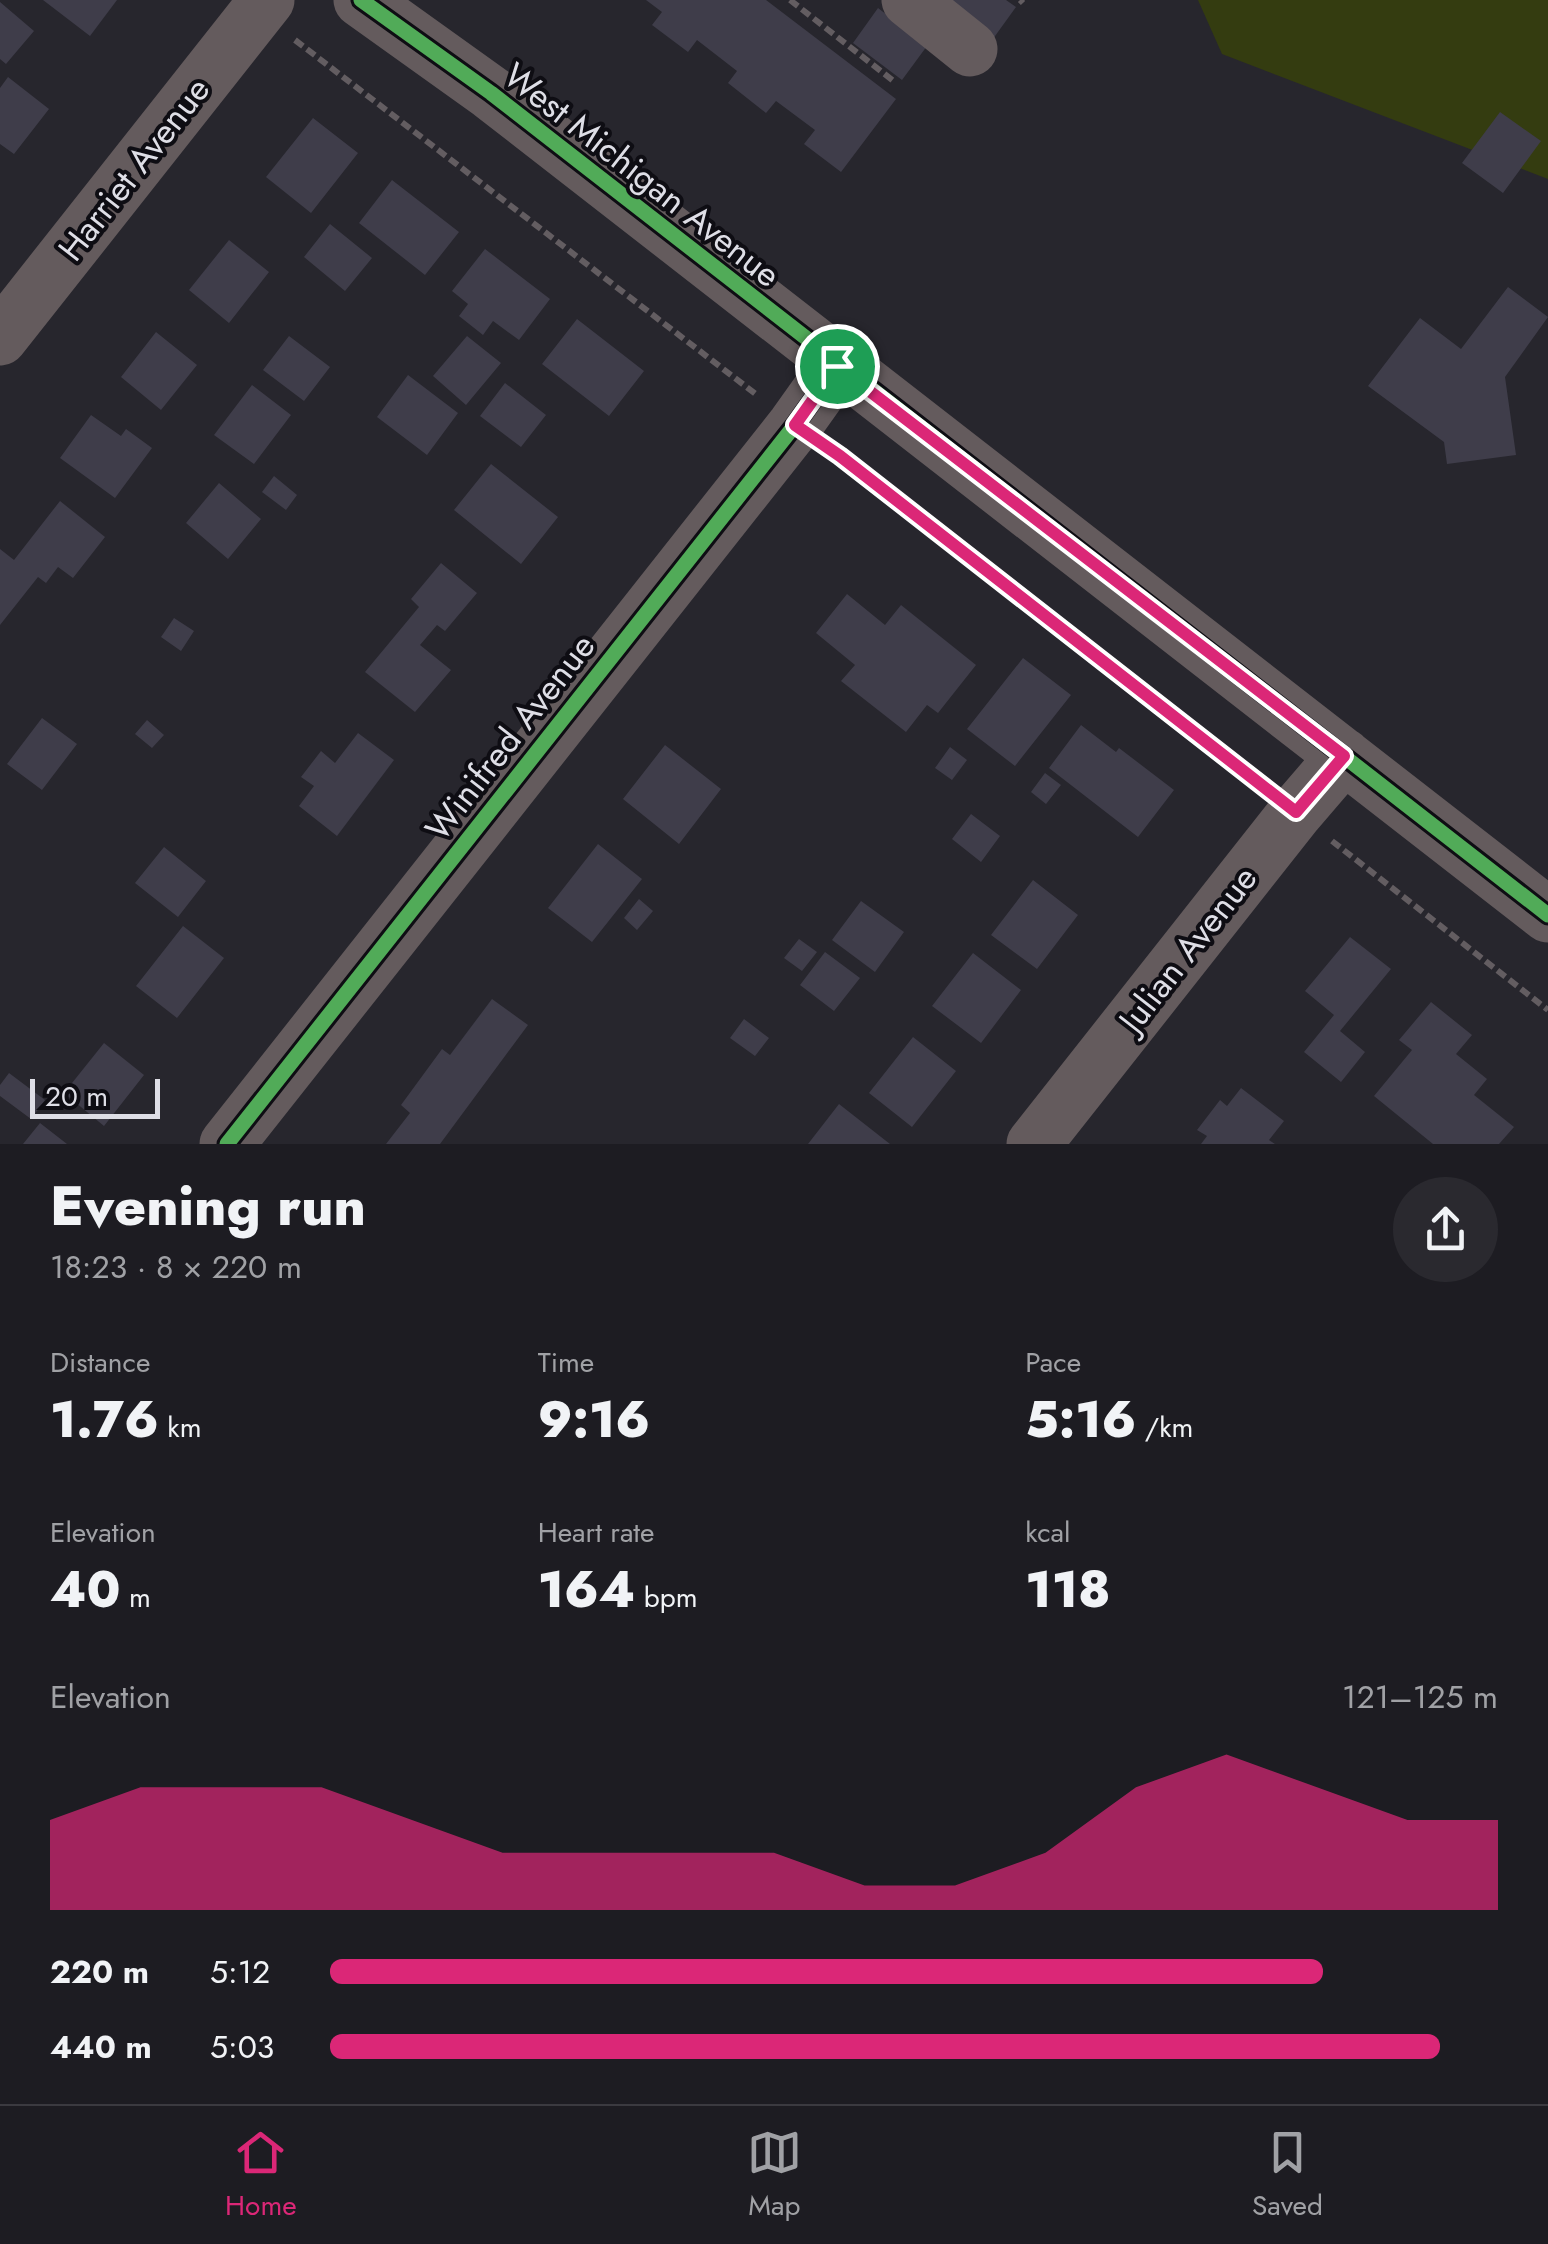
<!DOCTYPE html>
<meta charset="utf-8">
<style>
:root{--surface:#1d1c22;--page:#2a292f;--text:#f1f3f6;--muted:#a0a1a5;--line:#3b3a40;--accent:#db2777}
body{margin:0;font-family:Jost,sans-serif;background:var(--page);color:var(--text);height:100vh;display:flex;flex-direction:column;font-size:38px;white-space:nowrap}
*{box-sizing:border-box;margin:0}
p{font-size:32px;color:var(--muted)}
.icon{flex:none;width:55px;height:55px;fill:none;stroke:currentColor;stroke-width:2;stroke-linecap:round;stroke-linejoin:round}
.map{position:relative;height:1144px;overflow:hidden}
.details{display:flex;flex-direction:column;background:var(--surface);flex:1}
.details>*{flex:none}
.scale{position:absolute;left:30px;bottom:25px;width:130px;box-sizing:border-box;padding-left:10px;border:5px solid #dedee6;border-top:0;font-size:28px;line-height:35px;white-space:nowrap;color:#dedee6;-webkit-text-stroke:8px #0e0d13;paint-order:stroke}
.pin{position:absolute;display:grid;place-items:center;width:85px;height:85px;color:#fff;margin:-42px;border:5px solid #fff;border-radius:50%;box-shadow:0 2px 10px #0007}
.round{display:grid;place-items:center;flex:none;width:105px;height:105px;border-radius:52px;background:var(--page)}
.summary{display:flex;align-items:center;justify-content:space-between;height:170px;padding:0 50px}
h1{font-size:55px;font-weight:800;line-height:75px}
.stats{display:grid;grid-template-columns:repeat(3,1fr);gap:15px;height:170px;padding:10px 50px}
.stats div{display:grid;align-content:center}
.stats b{font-size:50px;font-weight:800}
.stats small{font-size:28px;font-weight:400}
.stats p{font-size:28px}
.chart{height:280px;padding:20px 50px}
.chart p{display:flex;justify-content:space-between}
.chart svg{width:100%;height:180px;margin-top:10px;fill:var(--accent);opacity:.7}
ul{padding:0 50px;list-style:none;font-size:32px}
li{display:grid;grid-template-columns:160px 120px 1fr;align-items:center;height:75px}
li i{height:25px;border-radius:12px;background:var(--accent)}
.tab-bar{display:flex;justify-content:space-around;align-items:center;height:140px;border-top:2px solid var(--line);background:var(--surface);font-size:28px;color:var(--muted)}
.tab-bar a{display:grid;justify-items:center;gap:5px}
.tab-bar .on{color:var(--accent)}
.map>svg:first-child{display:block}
.green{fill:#343c10}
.building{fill:#3f3d4a}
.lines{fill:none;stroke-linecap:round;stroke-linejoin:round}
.path{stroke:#635d61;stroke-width:6;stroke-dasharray:10 5;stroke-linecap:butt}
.minor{stroke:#645b5d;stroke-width:55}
.cycleway-casing{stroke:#0e0d13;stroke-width:21}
.cycleway{stroke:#51ab58;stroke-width:15}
.route-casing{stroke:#fff;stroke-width:20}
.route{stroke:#db2777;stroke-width:12}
.labels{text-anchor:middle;stroke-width:8;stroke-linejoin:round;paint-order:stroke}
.street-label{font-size:35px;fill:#dedee6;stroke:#0e0d13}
</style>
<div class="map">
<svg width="1548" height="1144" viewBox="0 0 1548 1144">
<rect width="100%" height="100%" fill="#27262d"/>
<path class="green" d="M1198 0H1548V179L1222 54Z"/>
<path class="building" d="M43 0H117L90 36Z
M646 0H766L896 99 841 172 804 144 815 130 776 101 766 113 728 83 737 71 697 40 688 52 652 25 662 12Z
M943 0H1006L1016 7 990 43Z
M0 2 34 31 6 64 0 59Z
M878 8 927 46 902 80 853 43Z
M8 77 49 109 14 154 0 144V88Z
M1500 112 1541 141 1503 193 1462 163Z
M313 118 358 153 311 213 266 177Z
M392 180 459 232 425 275 359 223Z
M330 224 372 258 345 291 304 257Z
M229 240 269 272 229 323 189 290Z
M485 249 550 299 519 340 493 321 483 335 459 316 468 304 452 291Z
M1508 287 1548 317 1505 377 1516 455 1447 464 1444 442 1368 386 1420 318 1461 349Z
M577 319 644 371 609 416 542 364Z
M156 332 197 365 161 410 121 377Z
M289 336 330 367 304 401 263 370Z
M467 336 501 363 466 405 433 376Z
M408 375 458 413 427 455 377 417Z
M505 383 546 415 521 447 480 416Z
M252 385 291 415 254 464 214 435Z
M91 415 121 436 126 429 152 448 115 498 60 458Z
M491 464 558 517 521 564 454 510Z
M274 476 297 495 286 510 262 492Z
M219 483 261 519 228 559 186 523Z
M60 501 105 537 73 578 58 567 46 583 38 577 0 625V549L14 560Z
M441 563 477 593 445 631 437 625 420 645 451 670 415 712 365 672 419 607 411 599Z
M847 594 885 625 901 605 976 665 938 713 927 705 906 732 841 681 855 665 816 633Z
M174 618 194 631 181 651 161 637Z
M1023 658 1071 695 1015 766 967 729Z
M42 718 77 744 42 790 7 764Z
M147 720 164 735 152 748 135 734Z
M1081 725 1116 752 1119 748 1174 790 1138 837 1049 768Z
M358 733 394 760 337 836 299 806 314 786 301 777 321 751 335 763Z
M665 745 721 789 679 844 623 799Z
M950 747 967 760 952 780 935 768Z
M1045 773 1061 785 1046 804 1031 792Z
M971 814 1000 836 981 862 952 839Z
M598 844 642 879 592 942 548 908Z
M164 847 206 881 178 917 135 883Z
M1033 880 1078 915 1037 969 991 935Z
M639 899 653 911 637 930 624 918Z
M861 901 904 932 875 972 832 940Z
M183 926 224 958 177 1018 136 986Z
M1350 937 1391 969 1340 1031 1365 1052 1341 1082 1304 1052 1334 1015 1305 991Z
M799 939 817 952 802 971 784 958Z
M825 952 860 978 834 1011 800 985Z
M973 953 1021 990 981 1043 932 1006Z
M492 999 528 1025 440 1144H386L410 1113 401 1105 442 1049 450 1055Z
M1431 1002 1472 1035 1456 1054 1487 1079 1474 1095 1514 1127 1499 1144H1433L1374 1096 1412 1050 1399 1040Z
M744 1019 769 1038 755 1056 730 1038Z
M913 1037 956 1071 912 1127 869 1093Z
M104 1043 144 1075 104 1126 64 1093Z
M9 1073 45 1100 31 1119 0 1096V1085Z
M1241 1088 1284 1121 1269 1140 1275 1144H1201L1207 1136 1197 1130 1220 1100 1227 1106Z
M839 1104 890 1144H808Z
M40 1123 67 1144H23Z"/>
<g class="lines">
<path class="path" d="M790 0 896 83
M1020 0 1023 3
M295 40 757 395
M835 453 1259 784
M1332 841 1548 1010"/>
<path class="minor" d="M361 0 491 93 1548 915
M909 0 970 49
M0 338 267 0
M227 1144 795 425 837 366
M1034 1144 1296 812 1344 756"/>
<g class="cycleway-casing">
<path id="cycleway" d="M361 0 491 93 1548 915
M227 1144 795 425 837 366"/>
</g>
<use href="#cycleway" class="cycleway"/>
</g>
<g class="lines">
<g class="route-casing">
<path id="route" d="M837 366 1344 756 1296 812 840 456 795 425Z"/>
</g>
<use href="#route" class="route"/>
</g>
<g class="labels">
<g class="street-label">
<text transform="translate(134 169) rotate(-52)" y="12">Harriet Avenue</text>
<text transform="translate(642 175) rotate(38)" y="12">West Michigan Avenue</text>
<text transform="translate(510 737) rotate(-52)" y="12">Winifred Avenue</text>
<text transform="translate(1188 949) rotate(-52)" y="12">Julian Avenue</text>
</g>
</g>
</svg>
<div class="scale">20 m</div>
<div class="pin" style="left:837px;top:366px;background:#1e9e55"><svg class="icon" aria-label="arrive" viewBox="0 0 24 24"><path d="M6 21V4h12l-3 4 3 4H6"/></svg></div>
</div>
<section class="details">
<div class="summary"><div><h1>Evening run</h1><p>18:23 · 8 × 220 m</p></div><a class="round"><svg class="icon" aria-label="share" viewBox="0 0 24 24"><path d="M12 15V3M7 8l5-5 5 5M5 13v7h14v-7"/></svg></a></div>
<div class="stats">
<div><p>Distance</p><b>1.76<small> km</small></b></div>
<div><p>Time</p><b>9:16</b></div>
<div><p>Pace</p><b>5:16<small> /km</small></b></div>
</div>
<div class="stats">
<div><p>Elevation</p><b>40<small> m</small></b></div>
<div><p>Heart rate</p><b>164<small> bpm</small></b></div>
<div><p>kcal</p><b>118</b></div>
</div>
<div class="chart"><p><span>Elevation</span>121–125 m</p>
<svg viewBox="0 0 160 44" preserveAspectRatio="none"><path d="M0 44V22L10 14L20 14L30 14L40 22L50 30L60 30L70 30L80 30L90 38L100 38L110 30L120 14L130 6L140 14L150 22L160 22V44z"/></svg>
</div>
<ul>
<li><b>220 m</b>5:12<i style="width:85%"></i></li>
<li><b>440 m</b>5:03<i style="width:95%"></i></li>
</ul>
</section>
<nav class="tab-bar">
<a class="on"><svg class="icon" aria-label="home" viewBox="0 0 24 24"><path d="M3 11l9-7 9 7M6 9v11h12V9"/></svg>Home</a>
<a><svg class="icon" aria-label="map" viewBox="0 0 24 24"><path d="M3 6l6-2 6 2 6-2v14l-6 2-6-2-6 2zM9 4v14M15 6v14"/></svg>Map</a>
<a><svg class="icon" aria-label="saved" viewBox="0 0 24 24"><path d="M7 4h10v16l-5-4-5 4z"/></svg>Saved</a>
</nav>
